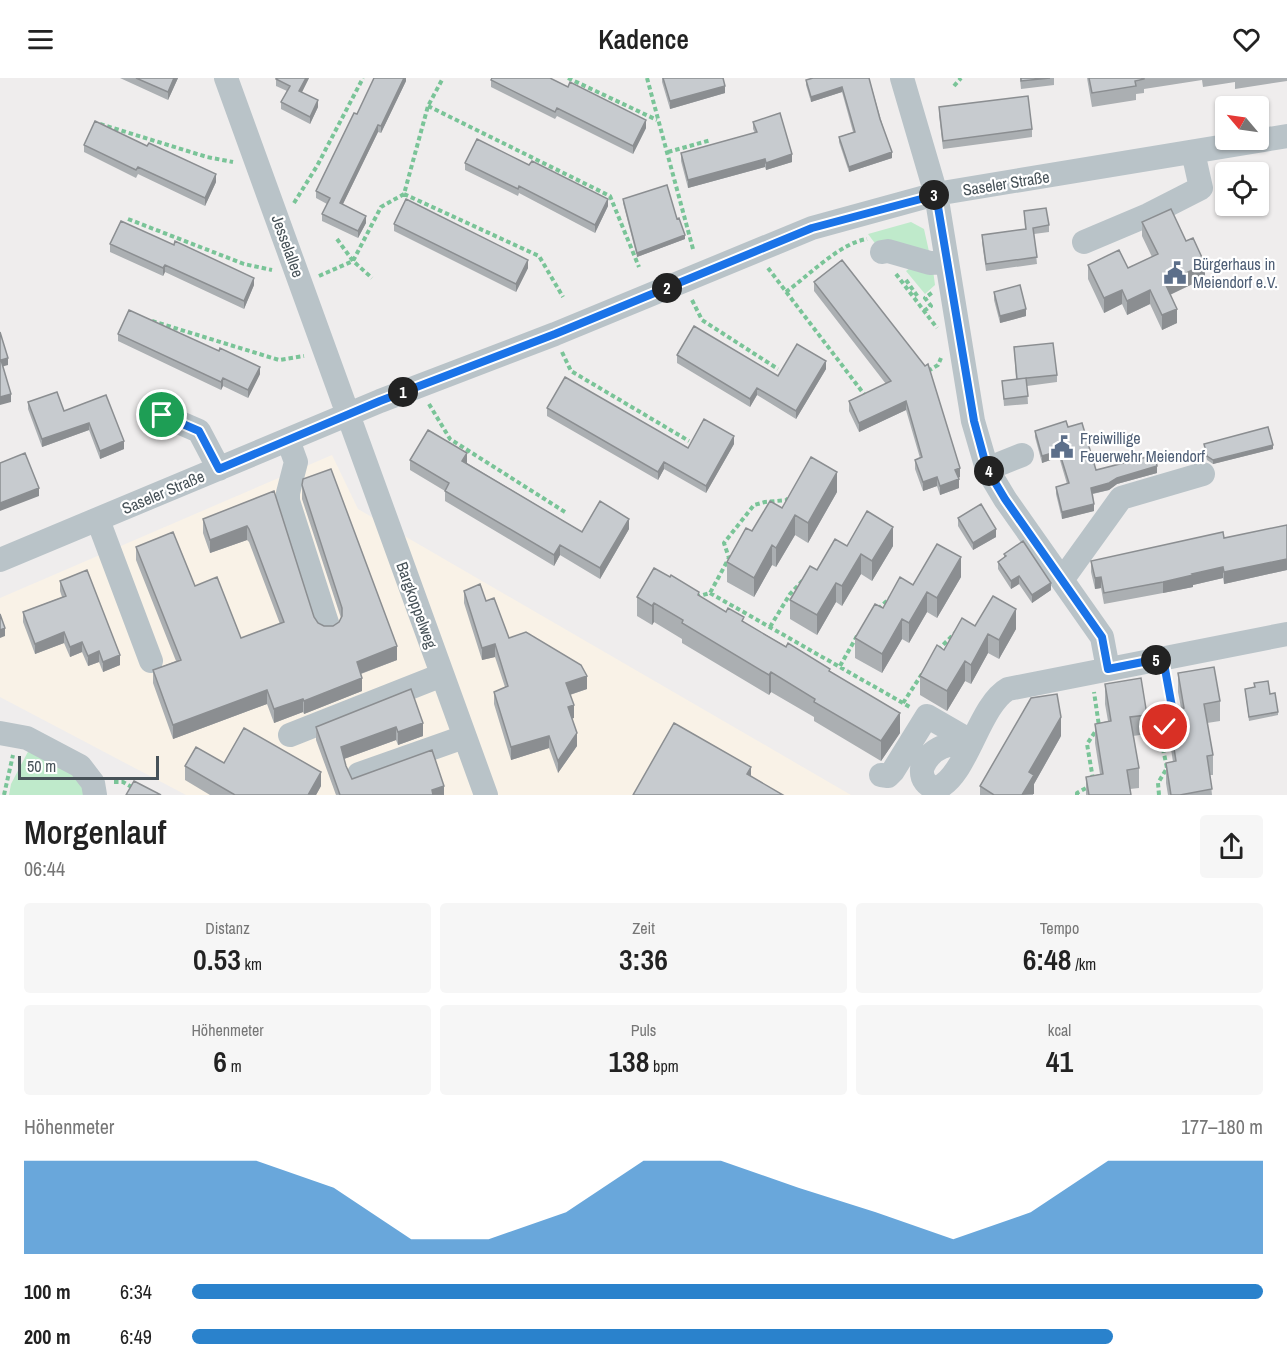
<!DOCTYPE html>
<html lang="de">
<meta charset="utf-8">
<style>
:root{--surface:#fff;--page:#f6f6f6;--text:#222;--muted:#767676;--accent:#2a82cc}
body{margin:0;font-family:"Archivo Narrow",sans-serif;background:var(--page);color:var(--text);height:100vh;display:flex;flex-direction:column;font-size:22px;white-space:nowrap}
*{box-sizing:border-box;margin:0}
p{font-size:20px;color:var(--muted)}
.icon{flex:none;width:33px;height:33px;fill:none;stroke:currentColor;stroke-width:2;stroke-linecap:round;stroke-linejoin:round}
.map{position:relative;height:717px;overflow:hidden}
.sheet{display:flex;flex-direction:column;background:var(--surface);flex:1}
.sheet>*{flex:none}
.needle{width:39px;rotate:299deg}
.buttons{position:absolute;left:1215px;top:18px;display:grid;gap:12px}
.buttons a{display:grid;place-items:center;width:54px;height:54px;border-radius:6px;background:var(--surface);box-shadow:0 2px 4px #0004;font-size:30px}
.scale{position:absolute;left:18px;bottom:15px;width:141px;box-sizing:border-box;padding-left:6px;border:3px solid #475258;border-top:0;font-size:16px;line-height:21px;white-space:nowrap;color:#475258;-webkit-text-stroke:4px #fff;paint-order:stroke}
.pin{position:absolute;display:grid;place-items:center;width:51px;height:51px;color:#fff;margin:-26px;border:3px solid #fff;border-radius:50%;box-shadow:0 2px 6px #0007}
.km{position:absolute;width:30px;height:30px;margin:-15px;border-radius:50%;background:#222;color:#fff;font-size:16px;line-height:30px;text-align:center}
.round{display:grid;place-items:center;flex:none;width:63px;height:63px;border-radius:6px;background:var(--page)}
.head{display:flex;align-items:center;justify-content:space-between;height:102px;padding:0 24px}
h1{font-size:33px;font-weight:600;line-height:45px}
.metrics{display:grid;grid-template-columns:repeat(3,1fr);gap:9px;height:102px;padding:6px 24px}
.metrics div{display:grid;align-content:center;border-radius:6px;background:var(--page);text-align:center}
.metrics b{font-size:30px;font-weight:600}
.metrics small{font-size:16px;font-weight:400}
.metrics p{font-size:16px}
.chart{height:168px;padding:12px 24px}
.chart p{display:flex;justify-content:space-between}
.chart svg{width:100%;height:108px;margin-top:6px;fill:var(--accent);opacity:.7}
ul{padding:0 24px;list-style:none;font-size:20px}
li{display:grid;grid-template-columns:96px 72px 1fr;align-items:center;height:45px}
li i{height:15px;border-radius:8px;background:var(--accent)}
header{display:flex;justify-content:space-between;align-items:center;height:78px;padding:0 24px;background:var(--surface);font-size:27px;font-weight:600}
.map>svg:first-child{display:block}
.commercial{fill:#f9f2e7}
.green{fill:#bfeacb}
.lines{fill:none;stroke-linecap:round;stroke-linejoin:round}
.path{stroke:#7ac498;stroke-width:4;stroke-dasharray:4.5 3;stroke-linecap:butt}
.minor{stroke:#b9c3c8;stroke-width:24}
.wall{fill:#abafb2}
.shaded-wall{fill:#8b8e91}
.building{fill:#c7cbcf;stroke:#8b8e91;stroke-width:1.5}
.route-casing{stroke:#fff;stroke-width:12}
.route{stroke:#1a73e8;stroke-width:8}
.labels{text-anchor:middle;stroke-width:4.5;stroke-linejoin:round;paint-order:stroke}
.street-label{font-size:16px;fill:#475258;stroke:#fff}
.service-label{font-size:16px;fill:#4e5e75;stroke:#fff;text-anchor:start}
</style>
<header><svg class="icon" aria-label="menu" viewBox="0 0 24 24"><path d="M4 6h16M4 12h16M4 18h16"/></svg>Kadence<svg class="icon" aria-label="heart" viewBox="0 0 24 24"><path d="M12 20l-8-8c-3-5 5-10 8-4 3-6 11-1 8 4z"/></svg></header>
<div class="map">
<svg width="1287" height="717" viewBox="0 0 1287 717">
<rect width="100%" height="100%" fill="#efeded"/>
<path class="commercial" d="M332 377 358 431 851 717H186L0 619V520Z"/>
<path class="green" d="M911 144 924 151 930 178 877 168 868 156Z
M914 187 933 192 935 207 925 216 906 193Z
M31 668 71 691 87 717H9L11 706Z"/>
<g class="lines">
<path class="path" d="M568 0 657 42
M647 0 693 171
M954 8 961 0
M428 28 610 118 639 189
M100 46 207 79 233 84
M668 74 711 62
M404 116 539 178 563 219
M294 125 317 88 363 0
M128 141 244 186 272 192
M337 161 353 183 372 200
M768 190 867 320
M896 196 937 250
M319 198 353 183 381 129 404 116 428 28 443 0
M906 202 918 219 915 222
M786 214C808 198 840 165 867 161
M692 222 702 242 778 291
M924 233 931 228 925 220 933 214
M152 243 279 282 304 278
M562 274 571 293 689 363
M928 293 938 287 941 280
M429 326 450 361 565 434
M710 515 910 629
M696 519 710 515 729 480 724 465 754 427 765 424 787 422 788 420
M878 531 890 520
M770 549 790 516 805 500
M938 572 956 554
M840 588 857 558
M1167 599 1173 636
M903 625 922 596
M1093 701 1087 666 1099 648 1094 614
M114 704H123L135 711
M4 717 13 677
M1077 717V715L1088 709
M1159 717 1158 705 1167 690C1164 673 1157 658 1170 644"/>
<path class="minor" d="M226 0 486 717
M902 0 936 116 973 343 987 391 1005 421 1102 559 1108 591
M1084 164 1148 137 1201 110 1193 74
M882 174 888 173 930 185 946 184
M162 337 199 353 219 391
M288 362 296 384 288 415V423L328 548
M987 391 1022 377
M98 442 151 583
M0 482 380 323 555 256 812 150 936 116 1287 58
M1062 502 1121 420 1203 396
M0 655 27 660 80 688 93 705 95 717
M290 657 442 597
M972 664C950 665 930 668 922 691 921 701 927 709 937 710 966 700 979 627 1008 611L1287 556
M359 696 464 659
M881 697 888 698 893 693 927 638 972 664"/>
</g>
<path class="wall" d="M120 0H178L168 22Z
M309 0 302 14 318 29 310 46 281 31V24L287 13 276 8V1Z
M406 0V3L381 55 378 54 343 126 366 145 358 160 322 143V136L327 126 316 120V113L357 36Z
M662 0H723L725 15 670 31 662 4Z
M869 0 892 80 849 94 839 64V59L853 54 842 14 811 24 806 7V2Z
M1020 0H1054V7L1021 11Z
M1087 0H1287V3L1235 11V4L1203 9 1202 2 1144 11V15L1136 16V22L1092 29Z
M491 2 646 50 633 76 557 38 555 41 491 9Z
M939 29 1032 51V59L943 71 939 37Z
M753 44 792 84 766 92 765 89 688 110 681 83V75L755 55 753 51Z
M84 67 216 104 205 128 138 96 136 100 84 74Z
M465 85 529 87 608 128 595 155 519 115 518 118 465 92Z
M623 121 685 161 637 179 623 125Z
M1024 133 1049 147V154L1034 156 1037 186 986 193 982 164V157L1025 151Z
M1142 144 1186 163 1205 200 1170 217 1177 245 1162 252 1150 226 1127 237 1122 226 1104 235 1088 201V187L1128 190 1152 179 1142 158Z
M394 146 528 190 516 214 394 153Z
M110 166 254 207 244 231 165 194 163 198 110 174Z
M842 182 960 399 958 400 959 410 940 417 937 408 923 413 915 391V382L920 380 906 332 859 354 849 333V323L886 306 814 213V204Z
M994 214 1026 238 1000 245 994 222Z
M118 256 260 296 248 320 223 308 221 312 118 263Z
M1014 269 1057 297V304L1027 308 1028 326 1004 328 1002 303 1016 301Z
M677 277 778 298 826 291 796 341 757 317 750 329 677 285Z
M28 324 64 333 124 363V371L100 381 89 352 42 369 28 331Z
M547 330 688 370 734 366 706 415 664 391 658 402 547 338Z
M1068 349 1096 392 1157 395 1117 406 1109 412 1093 416 1094 433 1062 441 1056 416V409L1067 406 1059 379 1042 385 1035 359V353Z
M1204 366 1273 371 1213 386 1207 382Z
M410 382 467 385 582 454 629 451 600 501 560 477 554 488 445 423V413L410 392Z
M302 407 397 582 361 596 362 613 304 636 303 634 274 645 267 626 173 661 153 605V592L176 583 136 482V469L195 508 241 560 280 546 249 464 247 462 210 475 203 455V441L274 413 314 539 318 545 324 548H333L339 544 341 540 302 421Z
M837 414 808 465 795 457 776 489 772 487 754 519 727 504V484L782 430Z
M958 440 996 459 973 472 958 448Z
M1287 449V492L1224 506 1223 500 1193 507V509L1163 515 1104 526 1101 510 1095 511 1091 494V483Z
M847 468H893L872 503 861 496 842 528 836 524 817 557 790 541V522L817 492Z
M1004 476 1051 512 1032 525 1019 506 1011 511 998 491V484L1004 480Z
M961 499 937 540 927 534 909 565 902 561 882 595 855 580V560L883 530 913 507Z
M60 503 120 587 103 594 99 584 88 588 82 574 70 579 64 565 35 576 23 544V534L62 519 60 513Z
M464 513 486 523 509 560 587 611 570 617 574 640H572L577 668 558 695 549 670 511 682 494 626V614L505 609 495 579 482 582 464 525Z
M699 518 830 594 900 655 881 683 814 643V639L771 614 769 617 682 565V561L654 544 652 547 637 538V519Z
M975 548 1016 551 999 581 988 575 971 606 965 603 947 633 920 617V598L944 572Z
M1178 595 1220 623V643L1207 645 1213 677V697H1210L1212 717H1168L1166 705V685L1173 684 1168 652V632L1181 630 1178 614Z
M1105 606 1147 637V656L1133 658 1139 690V710L1130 711 1131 717H1086V699L1100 696 1095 665V646L1108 643 1105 626Z
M411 611 423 658 398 667 396 662 344 681 346 688 352 701 444 717H336L316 662V649Z
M1245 611 1270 616 1278 634V637L1249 643Z
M1061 658 1034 706 1033 717H980V708Z
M224 685 321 708 316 717H210L185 702V688Z"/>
<path class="shaded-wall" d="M174 0H178L168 22V14Z
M306 0H309L299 20V13Z
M404 0H406V3L381 55V48Z
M725 8V15L670 31V23Z
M842 9V14L811 24V19Z
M318 22V29L310 46V39Z
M646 42V50L633 76V68Z
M378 47V54L340 132V125Z
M892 74V80L849 94V89Z
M792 76V84L766 92V85Z
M765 81V89L688 110V102Z
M216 96V104L205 128V120Z
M608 121V128L595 155V147Z
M366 138V145L358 160V153Z
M685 157V161L637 179V175Z
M528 182V190L516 214V206Z
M1205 186V200L1165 219V205Z
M165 187V194L163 198V190Z
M254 200V207L244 231V223Z
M1122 212V226L1104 235V220Z
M1150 212V226L1127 237V223Z
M1026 231V238L1000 245V238Z
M1177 231V245L1162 252V237Z
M8 280V287L1 289V282Z
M826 283V291L796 341V333Z
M260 289V296L248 320V312Z
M223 300V308L221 312V304Z
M757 310V317L750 329V321Z
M11 316V324L0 327V319Z
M906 323V332L859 354V345Z
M89 345V352L42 369V361Z
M734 358V366L706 415V408Z
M124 363V371L100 381V373Z
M1273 367V371L1213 386V382Z
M1059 373V379L1042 385V378Z
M467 375V386L462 383Z
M664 384V391L658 402V394Z
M1157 388V395L1117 406 1109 412 1091 416V410L1117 400Z
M960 390V399L955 401V392Z
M837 394V414L808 465V445Z
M937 399V408L923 413V404Z
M959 401V410L940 417V408Z
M39 410V418L0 433V425Z
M1094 426V433L1062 441V434Z
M795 437V457L776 489V470Z
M629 441V451L600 501V490Z
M247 448V462L210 475V462Z
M893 449V468L872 503V483Z
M996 451V459L973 472V465Z
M560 467V477L554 488V477Z
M772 467V487L754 519V500Z
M861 476V496L842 528V508Z
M961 479V499L937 540V520Z
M1287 481V492L1224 506V494Z
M1223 489V500L1193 507V509L1163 515V504L1192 496Z
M1019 498V506L1011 511V503Z
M1101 499V510L1095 511V500Z
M836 505V524L817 557V537Z
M1051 505V512L1032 525V517Z
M927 514V534L909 565V545Z
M654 525V544L652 547V528Z
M1016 531V551L999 581V562Z
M902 541V561L882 595V576Z
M5 550V558L0 560V552Z
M64 554V565L35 576V566Z
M988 556V575L971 606V587Z
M82 564V574L70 579V569Z
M495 566V579L482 582V570Z
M397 568V582L357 597V584Z
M99 573V584L88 588V578Z
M120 577V587L103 594V584Z
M965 583V603L947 633V613Z
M771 594V614L769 617V597Z
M587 598V611L566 618V605Z
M362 600V613L304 636V623Z
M267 612V626L173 661V647Z
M303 621V634L274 645V631Z
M574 627V640L568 642V629Z
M900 635V655L881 683V663Z
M1061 639V658L1034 706V716L1022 717 1029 694Z
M423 645V658L398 667V654Z
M396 649V662L341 682V669Z
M577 655V668L558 695V683Z
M549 658V670L511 682V669Z
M751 689V701L747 696Z
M321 694V708L316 717H308Z
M444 708V717H432V712Z"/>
<path class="building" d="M136 0H174L168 14Z
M276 0H306L299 13 318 22 310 39 281 24 290 8 276 1Z
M374 0H404L381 48 378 47 340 125 366 138 358 153 322 136 330 120 316 113 354 35 357 36Z
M492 0H550L568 9 570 4 646 42 633 68 557 30 555 34 491 2Z
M663 0H723L725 8 670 23Z
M813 0H869L880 41 892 74 849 89 839 59 855 54 842 9 811 19 806 2Z
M1021 0H1050L1021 3Z
M1089 0H1144V1L1135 3 1136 8 1092 15Z
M1028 18 1032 51 943 63 939 29Z
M780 35 792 76 766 85 765 81 688 102 681 75 757 54 753 44Z
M95 43 147 68 149 65 216 96 205 120 138 89 136 92 84 67Z
M477 61 529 87 532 83 608 121 595 147 519 108 518 111 465 85Z
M667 107 677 141 679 140 685 157 637 175 623 121Z
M406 121 528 182 516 206 394 146Z
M1046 130 1049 147 1033 150 1037 179 986 186 982 157 1026 151 1024 133Z
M1171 131 1186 163 1193 160 1205 186 1165 205 1177 231 1162 237 1150 212 1127 223 1122 212 1104 220 1088 187 1119 172 1128 190 1158 176 1142 144Z
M121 143 174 167 175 163 254 200 244 223 165 187 163 190 110 166Z
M842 182 925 288 928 286 960 390 955 392 959 401 940 408 937 399 923 404 915 382 922 379 906 323 859 345 849 323 891 303 814 204Z
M1020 207 1026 231 1000 238 994 214Z
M129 232 219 273 220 270 260 289 248 312 223 300 221 304 118 256Z
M694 248 778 298 797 266 826 283 796 333 757 310 750 321 677 277Z
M0 254 8 280 1 282 11 316 0 319Z
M1053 265 1057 297 1017 301 1014 269Z
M565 299 688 370 704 341 734 358 706 408 664 384 658 394 547 330Z
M1026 300 1028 318 1004 321 1002 303Z
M57 314 64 333 106 317 124 363 100 373 89 345 42 361 28 324Z
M1066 343 1068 349 1082 345 1096 392 1155 377 1157 388 1117 400 1109 405 1091 410 1094 426 1062 434 1056 409 1069 405 1059 373 1042 378 1035 353Z
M1268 349 1273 367 1213 382 1207 378 1204 366Z
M428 352 467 375 462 383 582 454 600 423 629 441 600 490 560 467 554 477 445 413 449 405 410 382Z
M25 375 39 410 0 425V385Z
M811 379 837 394 808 445 795 437 776 470 772 467 754 500 727 484 746 450 752 453 770 423 782 430Z
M331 391 397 568 357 584 362 600 304 623 303 621 274 631 267 612 173 647 153 592 181 582 136 469 173 454 195 508 217 499 241 560 284 544 249 451 247 448 210 462 203 441 274 413 314 539 318 545 324 548H333L339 544 342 538V530L302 407 303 401Z
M981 426 996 451 973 465 958 440Z
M867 433 893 449 872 483 861 476 842 508 836 505 817 537 790 522 810 488 817 492 835 461 847 468Z
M1287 447V481L1224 494 1223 489 1192 496 1193 497 1163 504 1104 515 1101 499 1095 500 1091 483 1223 454 1224 460Z
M1023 463 1051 505 1032 517 1019 498 1011 503 998 484 1006 478 1004 476Z
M937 466 961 479 937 520 927 514 909 545 902 541 882 576 855 560 875 526 883 530 900 499 913 507Z
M654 490 670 499 671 497 699 514 698 517 726 534 728 530 744 539 742 543 786 569 788 565 830 591 829 593 900 635 881 663 814 624 815 621 771 594 769 597 682 545 683 542 654 525 652 528 637 519Z
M87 492 120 577 103 584 99 573 88 578 82 564 70 569 64 554 35 566 23 534 66 518 60 503Z
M480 506 486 523 494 520 509 560 526 554 581 587 587 598 566 605 574 627 568 629 577 655 558 683 549 658 511 669 494 614 508 608 495 566 482 570 464 513Z
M993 518 1016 531 999 562 988 556 971 587 965 583 947 613 920 598 937 567 944 572 962 540 975 548Z
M0 536 5 550 0 552Z
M1214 589 1220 623 1204 626 1213 677 1207 678 1212 711 1180 717H1171L1166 685 1176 683 1168 632 1184 630 1178 595Z
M1141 600 1147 637 1130 639 1139 690 1127 692 1131 717H1089L1086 699 1103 696 1095 646 1111 643 1105 606Z
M1268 603 1270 616 1275 615 1278 634 1249 639 1245 611 1255 609 1254 605Z
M411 611 423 645 398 654 396 649 341 669 346 688 352 701 432 672 444 708 432 712 433 717H340L316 649Z
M1057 616 1061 639 1029 694 1034 697 1022 717H994L980 708 1031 620Z
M674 645 751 689 747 696 783 717H633Z
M244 650 321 694 308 717H235L185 688 196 669 224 685Z
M134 703 161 717H126Z"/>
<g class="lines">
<g class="route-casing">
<path id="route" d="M162 337 199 353 219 391 380 323 555 256 812 150 936 117 974 343 987 391 1005 421 1102 559 1108 591 1163 580 1174 640 1165 649"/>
</g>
<use href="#route" class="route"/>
</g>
<defs>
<g id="civic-bare" transform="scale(1.8)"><path d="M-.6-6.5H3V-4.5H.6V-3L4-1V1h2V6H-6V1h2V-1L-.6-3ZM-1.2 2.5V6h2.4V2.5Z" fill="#5c6f8a" stroke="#fff" stroke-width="2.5" paint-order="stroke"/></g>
</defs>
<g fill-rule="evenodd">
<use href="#civic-bare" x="1175" y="195"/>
<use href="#civic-bare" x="1062" y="369"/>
</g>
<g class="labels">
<g class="street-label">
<text transform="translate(1006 105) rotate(-9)" y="6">Saseler Straße</text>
<text transform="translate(288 168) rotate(70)" y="6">Jesselallee</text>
<text transform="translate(163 414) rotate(-23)" y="6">Saseler Straße</text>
<text transform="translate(417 527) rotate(70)" y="6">Bargkoppelweg</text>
</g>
<g class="service-label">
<text x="1193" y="192">Bürgerhaus in<tspan x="1193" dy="18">Meiendorf e.V.</tspan></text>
<text x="1080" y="366">Freiwillige<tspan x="1080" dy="18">Feuerwehr Meiendorf</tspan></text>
</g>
</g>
</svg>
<div class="buttons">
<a><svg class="needle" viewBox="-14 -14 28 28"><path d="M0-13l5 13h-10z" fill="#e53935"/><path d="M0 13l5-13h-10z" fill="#767676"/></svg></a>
<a><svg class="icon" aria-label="locate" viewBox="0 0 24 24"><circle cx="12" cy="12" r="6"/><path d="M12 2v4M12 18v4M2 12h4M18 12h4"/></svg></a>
</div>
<div class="scale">50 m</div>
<div class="pin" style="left:162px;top:337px;background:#1e9e55"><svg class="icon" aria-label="arrive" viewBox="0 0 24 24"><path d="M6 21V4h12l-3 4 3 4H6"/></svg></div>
<div class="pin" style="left:1165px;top:649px;background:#d93025"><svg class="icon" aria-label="check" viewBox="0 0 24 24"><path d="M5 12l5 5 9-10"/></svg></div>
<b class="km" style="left:403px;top:314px">1</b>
<b class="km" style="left:667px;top:210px">2</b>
<b class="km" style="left:934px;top:117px">3</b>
<b class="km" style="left:989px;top:393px">4</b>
<b class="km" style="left:1156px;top:582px">5</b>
</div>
<section class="sheet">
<div class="head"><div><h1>Morgenlauf</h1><p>06:44</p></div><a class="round"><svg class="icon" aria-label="share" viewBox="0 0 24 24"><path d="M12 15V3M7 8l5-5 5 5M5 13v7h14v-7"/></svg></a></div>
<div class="metrics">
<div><p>Distanz</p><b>0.53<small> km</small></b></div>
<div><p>Zeit</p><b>3:36</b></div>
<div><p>Tempo</p><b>6:48<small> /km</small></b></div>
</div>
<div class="metrics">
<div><p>Höhenmeter</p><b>6<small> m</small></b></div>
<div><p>Puls</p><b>138<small> bpm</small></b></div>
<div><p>kcal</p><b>41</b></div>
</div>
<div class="chart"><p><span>Höhenmeter</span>177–180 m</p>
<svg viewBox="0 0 160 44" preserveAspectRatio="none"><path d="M0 44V6L10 6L20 6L30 6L40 17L50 38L60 38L70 27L80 6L90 6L100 17L110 27L120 38L130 27L140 6L150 6L160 6V44z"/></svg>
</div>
<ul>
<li><b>100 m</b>6:34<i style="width:100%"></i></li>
<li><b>200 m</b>6:49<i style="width:86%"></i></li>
</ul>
</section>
